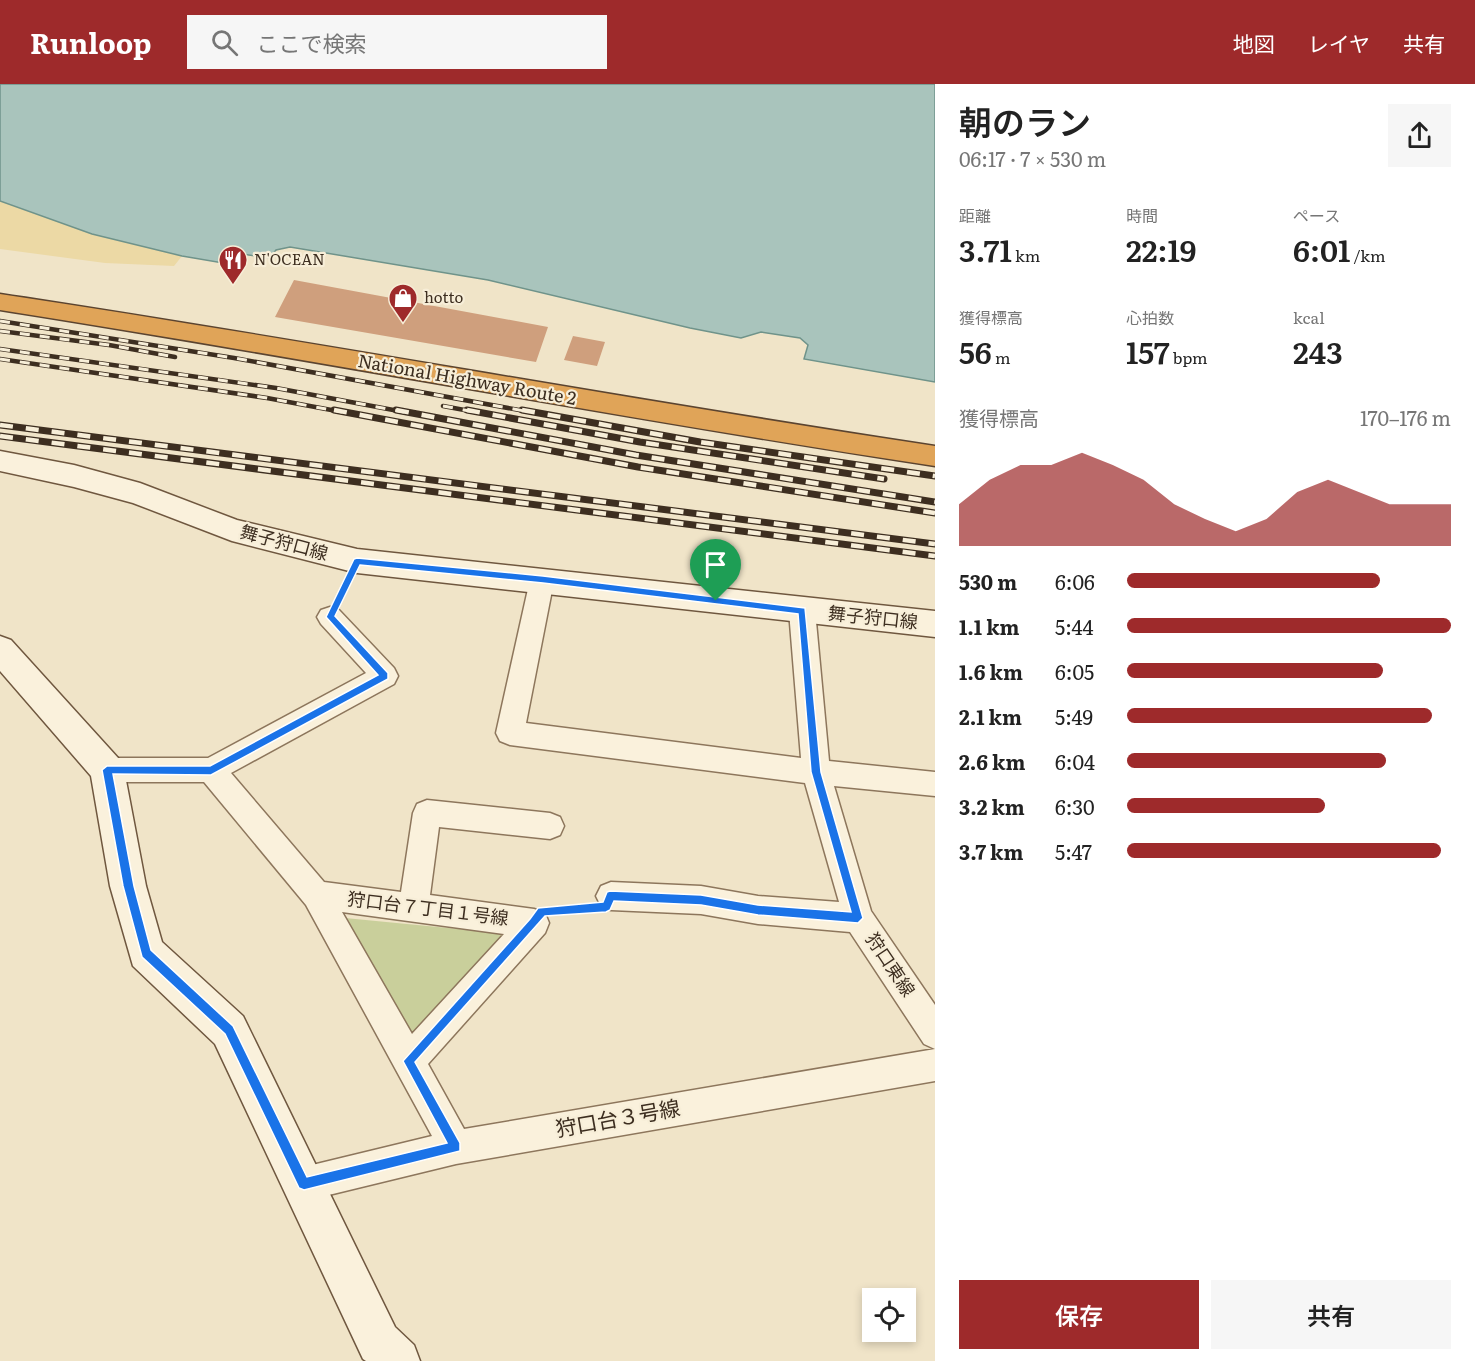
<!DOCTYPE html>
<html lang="ja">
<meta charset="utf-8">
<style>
:root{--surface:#fff;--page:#f6f6f6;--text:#222;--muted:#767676;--accent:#9e2a2b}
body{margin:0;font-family:Literata,"Noto Sans JP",serif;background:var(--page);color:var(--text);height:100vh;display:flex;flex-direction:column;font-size:22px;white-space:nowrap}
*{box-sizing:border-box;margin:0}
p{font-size:20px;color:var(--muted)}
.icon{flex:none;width:33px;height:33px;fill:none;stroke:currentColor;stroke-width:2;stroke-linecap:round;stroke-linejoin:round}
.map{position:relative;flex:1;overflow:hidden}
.drawer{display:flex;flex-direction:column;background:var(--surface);width:540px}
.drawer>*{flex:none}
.fabs{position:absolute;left:862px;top:1204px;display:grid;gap:12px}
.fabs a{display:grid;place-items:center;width:54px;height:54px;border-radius:0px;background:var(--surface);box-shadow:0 3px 9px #0003;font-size:30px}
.pin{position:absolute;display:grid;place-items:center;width:51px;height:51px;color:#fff;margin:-62px -26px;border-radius:50% 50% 50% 0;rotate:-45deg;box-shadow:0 0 6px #0007}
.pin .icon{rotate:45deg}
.round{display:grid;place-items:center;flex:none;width:63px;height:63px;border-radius:0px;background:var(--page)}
.overview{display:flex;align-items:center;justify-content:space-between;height:102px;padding:0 24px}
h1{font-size:33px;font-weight:600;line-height:45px}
.metrics{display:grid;grid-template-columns:repeat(3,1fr);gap:9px;height:102px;padding:6px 24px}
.metrics div{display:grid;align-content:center}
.metrics b{font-size:30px;font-weight:600}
.metrics small{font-size:16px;font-weight:400}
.metrics p{font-size:16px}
.chart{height:168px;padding:12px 24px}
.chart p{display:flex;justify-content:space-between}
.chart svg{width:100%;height:108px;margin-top:6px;fill:var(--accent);opacity:.7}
.action{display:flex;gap:12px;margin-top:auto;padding:12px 24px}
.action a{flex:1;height:69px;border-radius:0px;background:var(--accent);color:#fff;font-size:24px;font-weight:600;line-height:69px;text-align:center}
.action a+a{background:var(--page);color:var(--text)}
ul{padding:0 24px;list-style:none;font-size:20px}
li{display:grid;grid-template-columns:96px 72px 1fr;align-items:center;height:45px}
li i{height:15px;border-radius:8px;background:var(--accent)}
header{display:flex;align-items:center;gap:36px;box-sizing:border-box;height:84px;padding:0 30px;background:var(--accent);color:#fff}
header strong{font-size:28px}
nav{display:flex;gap:33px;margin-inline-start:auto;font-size:21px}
.search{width:420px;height:54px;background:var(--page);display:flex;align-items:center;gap:15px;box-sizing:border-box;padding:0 21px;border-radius:0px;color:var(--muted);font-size:22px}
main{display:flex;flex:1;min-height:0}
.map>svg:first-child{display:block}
.green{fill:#c9cf9b}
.sand{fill:#ecd9a5}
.water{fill:#a9c4bc;stroke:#6f938a;stroke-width:1.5}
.building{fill:#cf9f7d}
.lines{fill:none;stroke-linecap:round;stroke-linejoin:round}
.street-casing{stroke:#8d765c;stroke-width:3}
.secondary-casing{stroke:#6f573f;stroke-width:3}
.highway-casing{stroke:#5b4430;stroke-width:3}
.path{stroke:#8d765c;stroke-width:4.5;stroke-dasharray:5 4;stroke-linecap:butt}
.street{fill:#faf1dc;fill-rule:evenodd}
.secondary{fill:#faf1dc;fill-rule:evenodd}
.highway{fill:#e0a458;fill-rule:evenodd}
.rail-far1-casing{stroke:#3d2e20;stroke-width:4.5}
.rail-casing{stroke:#3d2e20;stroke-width:7}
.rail-far1{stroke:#f7eed8;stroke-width:3;stroke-dasharray:10;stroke-linecap:butt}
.rail{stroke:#f7eed8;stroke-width:4.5;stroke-dasharray:13;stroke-linecap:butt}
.route{fill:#1a73e8;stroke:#fff;stroke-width:1.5;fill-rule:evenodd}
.labels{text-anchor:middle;stroke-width:4.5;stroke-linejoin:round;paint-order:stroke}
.far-poi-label{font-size:15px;fill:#3d2e20;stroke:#f7eed8;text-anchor:start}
.street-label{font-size:18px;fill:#3d2e20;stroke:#f7eed8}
.near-street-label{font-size:21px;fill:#3d2e20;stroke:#f7eed8}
</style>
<header>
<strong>Runloop</strong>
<div class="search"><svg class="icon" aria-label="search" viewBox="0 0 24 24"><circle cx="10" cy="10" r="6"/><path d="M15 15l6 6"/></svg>ここで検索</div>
<nav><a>地図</a><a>レイヤ</a><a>共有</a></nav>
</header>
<main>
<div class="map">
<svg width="935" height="1277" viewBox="0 0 935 1277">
<rect width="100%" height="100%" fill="#f0e4c8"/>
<path class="green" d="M345 834 510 850 411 953Z"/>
<path class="sand" d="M0 117 92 150 182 172 174 182 105 179 0 165Z"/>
<path class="water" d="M0 0H935V298L804 275 808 261 800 254 761 248 741 254 690 244 488 196 290 163 276 166 270 174 234 169 223 179 182 172 92 150 0 117Z"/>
<path class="building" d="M294 196 548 243 536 278 275 233Z
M573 252 605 258 597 282 564 276Z"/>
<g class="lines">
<g class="street-casing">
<path id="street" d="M542 486 551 489 554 496 526 639 801 674 789 527 793 520 802 517 811 520 815 527 829 677 935 688V712L834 702 871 827 935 921V965L924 960 850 848 758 840 701 830 611 826 601 822 596 812 601 802 611 798 701 802 758 812 839 818 805 699 510 661 500 657 496 649 530 496 533 489Z
M330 523 339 526 394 584 398 592 394 600 231 689 324 798 401 808 413 729 417 720 427 716 550 729 560 733 564 742 560 751 550 755 439 743 430 811 534 825 545 829 549 839 545 849 428 980 464 1045 935 965V997L456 1080 304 1117 292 1112 287 1100 292 1088 304 1083 432 1052 306 821 204 698H107L97 695 93 686 97 677 107 674H208L366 589 321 540 317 533 321 526ZM342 828 504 850 412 950Z"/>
</g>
<g class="secondary-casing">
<path id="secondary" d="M0 367 74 381 140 399 237 436 357 465 935 527V553L357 489 232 457 133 419 74 403 0 387Z
M0 552 11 556 119 675 124 686 146 802 162 858 243 932 395 1243 414 1261 420 1277H366L363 1275 215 960 133 882 110 802 91 692 0 587Z"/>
</g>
<g class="highway-casing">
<path id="highway" d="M0 210C312 257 623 315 935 362V382C623 335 312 275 0 226Z"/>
</g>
<path class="path" d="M559 826 587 824"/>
<use href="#street" class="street"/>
<use href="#secondary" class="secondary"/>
<use href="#highway" class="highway"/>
<g class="rail-far1-casing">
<path id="rail-far1" d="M0 237 234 274 530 328
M0 247 109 261 175 273
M0 265 276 304 404 328
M0 275 267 314 342 328
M443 322 475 328"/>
</g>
<g class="rail-casing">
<path id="rail" d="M334 326 638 383 935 429
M396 326 636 371 935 418
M467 326 640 358 884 395
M522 326 700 358 935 392
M0 341 935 460
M0 352 935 472"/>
</g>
<use href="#rail-far1" class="rail-far1"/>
<use href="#rail" class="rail"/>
</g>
<path class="route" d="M357 474 543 492 805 524 821 688 863 834 858 839 758 831 701 821 614 817 610 826 606 828 545 832 415 978 460 1059V1067L304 1106 299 1104 225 950 142 873 123 802 102 686 107 682H210L378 591 326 533 354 475ZM360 481 543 499 798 530 811 688 851 828 758 821 701 811 610 807 607 808 603 818 538 824 530 835 403 977 447 1059 307 1093 233 942 151 866 134 802 113 690 211 691 388 595V589L335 532Z"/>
<defs>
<g id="restaurant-pin" transform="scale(1.5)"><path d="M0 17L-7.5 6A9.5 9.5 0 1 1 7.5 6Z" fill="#9e2a2b" stroke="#f7eed8"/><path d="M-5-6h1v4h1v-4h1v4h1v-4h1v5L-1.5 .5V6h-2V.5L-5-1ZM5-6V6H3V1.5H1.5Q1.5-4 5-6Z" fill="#fff"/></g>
<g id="shop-pin" transform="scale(1.5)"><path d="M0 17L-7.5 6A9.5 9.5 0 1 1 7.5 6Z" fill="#9e2a2b" stroke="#f7eed8"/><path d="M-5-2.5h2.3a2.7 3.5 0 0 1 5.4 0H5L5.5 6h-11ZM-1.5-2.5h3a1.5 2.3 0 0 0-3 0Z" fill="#fff"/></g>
</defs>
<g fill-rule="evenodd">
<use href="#restaurant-pin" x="233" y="176"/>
<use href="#shop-pin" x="403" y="214"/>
</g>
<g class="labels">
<g class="far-poi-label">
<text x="254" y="181">N'OCEAN</text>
<text x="424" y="219">hotto</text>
</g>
<g class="street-label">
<text transform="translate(467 296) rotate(10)" y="6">National Highway Route 2</text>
<text transform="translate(284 459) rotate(15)" y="6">舞子狩口線</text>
<text transform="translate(873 534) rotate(6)" y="6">舞子狩口線</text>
<text transform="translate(428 825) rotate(7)" y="6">狩口台７丁目１号線</text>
<text transform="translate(890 881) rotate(56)" y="6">狩口東線</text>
</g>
<g class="near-street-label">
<text transform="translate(618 1035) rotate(-10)" y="7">狩口台３号線</text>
</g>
</g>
</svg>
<div class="fabs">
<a><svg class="icon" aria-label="locate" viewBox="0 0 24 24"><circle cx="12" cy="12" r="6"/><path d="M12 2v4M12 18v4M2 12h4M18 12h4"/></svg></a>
</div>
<div class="pin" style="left:716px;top:517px;background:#1e9e55"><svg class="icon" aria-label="arrive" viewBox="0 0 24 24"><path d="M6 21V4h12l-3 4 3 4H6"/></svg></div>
</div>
<section class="drawer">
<div class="overview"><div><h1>朝のラン</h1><p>06:17 · 7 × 530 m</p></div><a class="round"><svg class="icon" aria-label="share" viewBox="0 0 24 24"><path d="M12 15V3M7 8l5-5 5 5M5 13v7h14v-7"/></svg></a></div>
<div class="metrics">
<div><p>距離</p><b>3.71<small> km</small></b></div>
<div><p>時間</p><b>22:19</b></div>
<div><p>ペース</p><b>6:01<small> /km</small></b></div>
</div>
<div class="metrics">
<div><p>獲得標高</p><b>56<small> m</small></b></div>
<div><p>心拍数</p><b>157<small> bpm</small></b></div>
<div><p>kcal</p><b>243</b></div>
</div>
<div class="chart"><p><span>獲得標高</span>170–176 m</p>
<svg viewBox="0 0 160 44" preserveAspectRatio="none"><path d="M0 44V27L10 17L20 11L30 11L40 6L50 11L60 17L70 27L80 33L90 38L100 33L110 22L120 17L130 22L140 27L150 27L160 27V44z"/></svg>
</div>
<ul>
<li><b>530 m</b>6:06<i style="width:78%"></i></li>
<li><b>1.1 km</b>5:44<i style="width:100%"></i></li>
<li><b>1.6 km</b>6:05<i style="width:79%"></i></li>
<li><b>2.1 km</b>5:49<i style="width:94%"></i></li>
<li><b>2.6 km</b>6:04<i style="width:80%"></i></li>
<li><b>3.2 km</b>6:30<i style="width:61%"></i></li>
<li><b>3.7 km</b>5:47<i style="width:97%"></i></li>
</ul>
<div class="action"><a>保存</a><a>共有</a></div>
</section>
</main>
